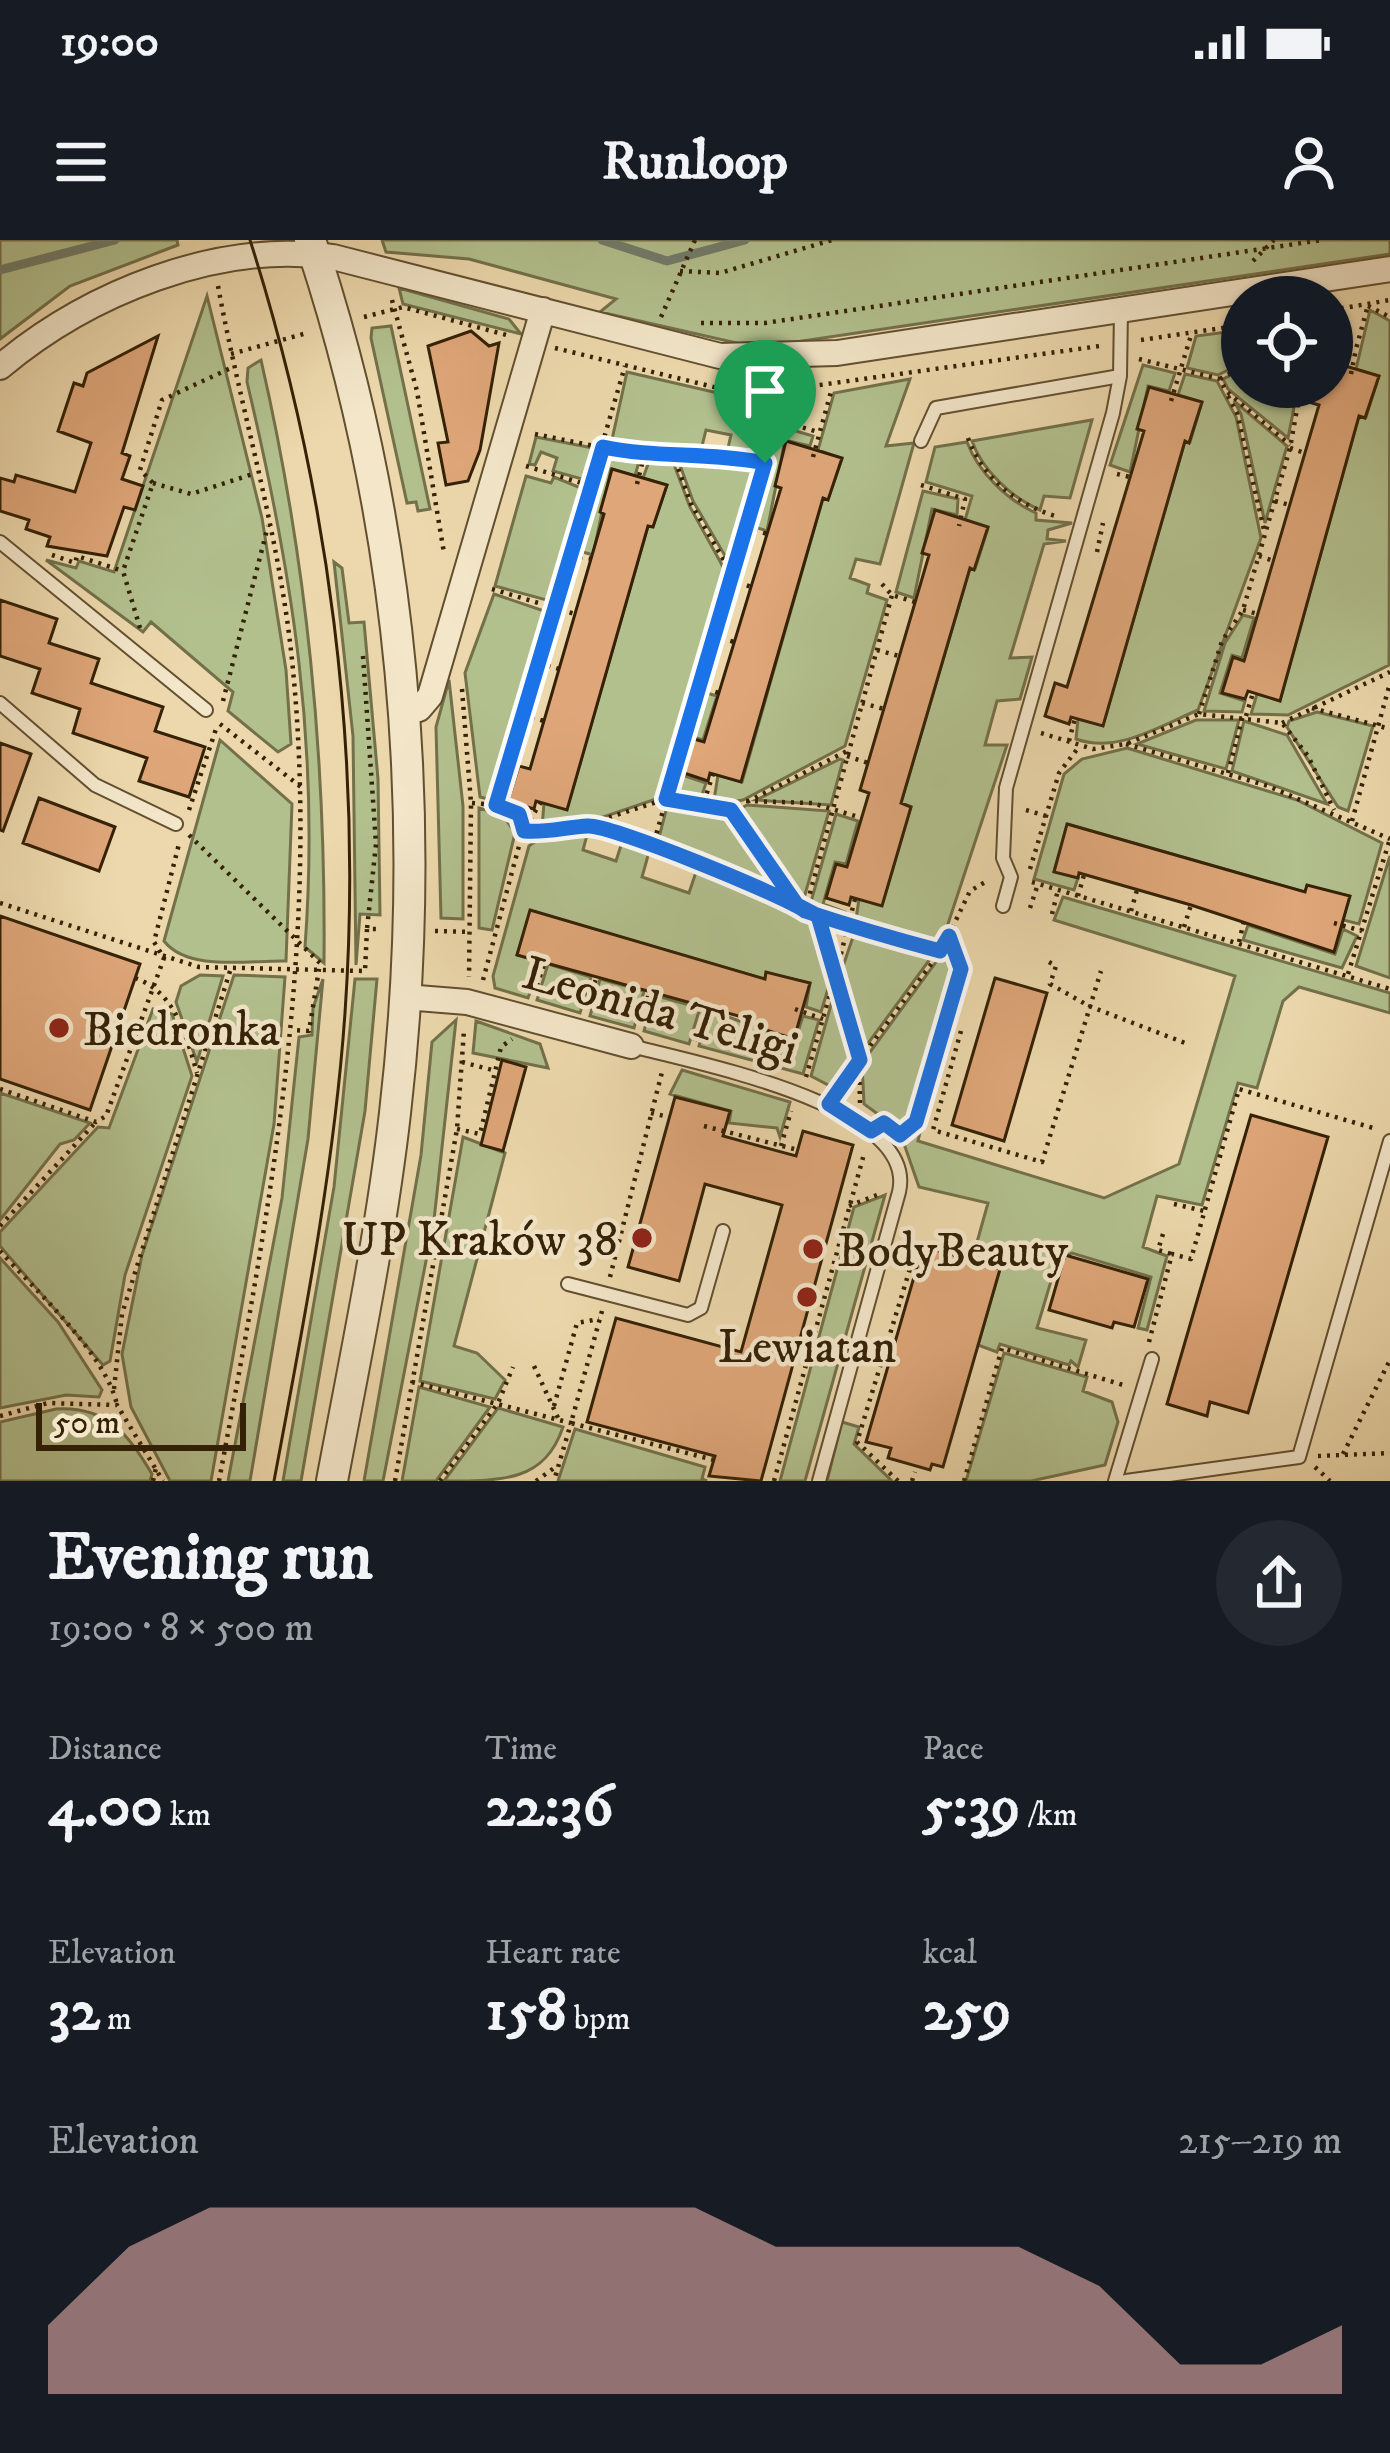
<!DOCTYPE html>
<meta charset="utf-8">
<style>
:root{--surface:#171b24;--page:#242831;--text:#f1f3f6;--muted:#9ea1a6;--accent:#c59692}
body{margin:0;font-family:"IM FELL DW Pica",serif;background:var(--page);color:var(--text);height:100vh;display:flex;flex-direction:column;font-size:45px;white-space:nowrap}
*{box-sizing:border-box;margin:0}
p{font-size:39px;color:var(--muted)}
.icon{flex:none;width:66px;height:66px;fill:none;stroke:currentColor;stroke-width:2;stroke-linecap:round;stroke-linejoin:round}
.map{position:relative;height:1241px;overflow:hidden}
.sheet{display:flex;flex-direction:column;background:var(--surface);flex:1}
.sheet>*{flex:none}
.controls{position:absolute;left:1221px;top:36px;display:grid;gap:24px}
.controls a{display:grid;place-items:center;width:132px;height:132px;border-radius:50%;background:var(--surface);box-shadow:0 3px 9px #0004;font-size:60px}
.scale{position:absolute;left:36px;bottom:30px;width:210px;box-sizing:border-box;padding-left:12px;border:6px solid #342106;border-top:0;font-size:33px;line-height:42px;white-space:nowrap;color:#342106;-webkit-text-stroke:9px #f3e6c9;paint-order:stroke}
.pin{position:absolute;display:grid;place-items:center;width:102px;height:102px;color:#fff;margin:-123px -51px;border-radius:50% 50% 50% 0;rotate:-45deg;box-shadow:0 0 12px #0007}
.pin .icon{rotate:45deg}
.round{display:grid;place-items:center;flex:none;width:126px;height:126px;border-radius:63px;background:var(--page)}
.headline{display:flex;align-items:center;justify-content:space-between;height:204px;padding:0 48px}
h1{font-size:66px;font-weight:700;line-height:90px}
.metrics{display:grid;grid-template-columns:repeat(3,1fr);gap:18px;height:204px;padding:12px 48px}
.metrics div{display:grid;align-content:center}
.metrics b{font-size:60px;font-weight:700}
.metrics small{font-size:33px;font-weight:400}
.metrics p{font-size:33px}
.chart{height:336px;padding:24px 48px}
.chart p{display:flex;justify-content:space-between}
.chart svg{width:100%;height:216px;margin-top:12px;fill:var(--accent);opacity:.7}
.status{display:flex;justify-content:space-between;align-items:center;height:84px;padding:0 60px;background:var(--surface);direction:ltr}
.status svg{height:33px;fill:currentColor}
header{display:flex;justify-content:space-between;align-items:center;height:156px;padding:0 48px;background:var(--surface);font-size:54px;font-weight:700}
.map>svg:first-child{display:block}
.green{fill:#b2c08e;stroke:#73704a;stroke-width:3}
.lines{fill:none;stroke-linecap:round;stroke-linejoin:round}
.stream{stroke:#717c6b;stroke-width:9}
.building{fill:#dea679;stroke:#342106;stroke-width:3}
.service-casing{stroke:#624f30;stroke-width:16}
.minor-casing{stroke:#624f30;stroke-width:28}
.tertiary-casing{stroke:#624f30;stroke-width:34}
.path{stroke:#342106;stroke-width:4.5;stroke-dasharray:3 6;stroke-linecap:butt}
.service{stroke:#f3e6c9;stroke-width:12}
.minor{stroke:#f3e6c9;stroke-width:24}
.tertiary{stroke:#f3e6c9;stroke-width:30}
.tram{stroke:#342106;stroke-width:3}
.route-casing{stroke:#fff;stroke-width:24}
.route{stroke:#1a73e8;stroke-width:15}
.poi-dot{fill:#8f2418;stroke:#f3e6c9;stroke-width:4.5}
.labels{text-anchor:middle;stroke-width:9;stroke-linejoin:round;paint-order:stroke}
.street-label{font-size:48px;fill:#342106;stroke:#f3e6c9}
.poi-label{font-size:48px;fill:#342106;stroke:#f3e6c9;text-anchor:start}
</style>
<div class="status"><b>19:00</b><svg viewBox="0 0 49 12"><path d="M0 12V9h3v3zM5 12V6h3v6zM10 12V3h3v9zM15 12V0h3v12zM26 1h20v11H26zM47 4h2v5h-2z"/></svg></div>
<header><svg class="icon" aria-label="menu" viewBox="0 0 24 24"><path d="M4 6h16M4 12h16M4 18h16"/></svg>Runloop<svg class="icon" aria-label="person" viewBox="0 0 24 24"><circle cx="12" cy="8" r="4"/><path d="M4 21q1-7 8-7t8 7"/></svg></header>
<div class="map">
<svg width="1390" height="1241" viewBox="0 0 1390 1241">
<rect width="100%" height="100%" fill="#ecd8ac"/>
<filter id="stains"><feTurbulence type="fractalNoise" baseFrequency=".00167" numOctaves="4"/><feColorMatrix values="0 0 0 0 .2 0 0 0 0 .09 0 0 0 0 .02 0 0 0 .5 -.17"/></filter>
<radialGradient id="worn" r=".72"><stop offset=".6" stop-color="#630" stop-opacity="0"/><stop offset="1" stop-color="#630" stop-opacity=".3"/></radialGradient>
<path class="green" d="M0 0H177L178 5 70 46 0 99Z
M382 0H1390V14L789 103 741 104 600 72 616 59 469 19 386 12Z
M399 48 509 79 521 94 403 64Z
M207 56 262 278 286 430 291 504 278 512 228 471 233 452 151 382 143 392 46 320 76 328 79 321 114 332Z
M1370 70 1390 81 1389 425 1288 475 1251 474 1257 454 1280 460 1359 176 1366 177 1379 136 1356 129Z
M391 86 430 269 418 271 416 262 407 263 371 98 372 88Z
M1242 90V123L1218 135 1187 128 1196 96Z
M261 120C307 321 326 517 324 723L305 707C320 507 293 336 247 142L248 128Z
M1143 125 1175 133 1169 151 1148 146 1130 232 1110 225Z
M1242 130V147H1298L1288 198 1228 149 1223 139Z
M627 132 722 154H778L763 219 727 212 731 195 706 190 702 206 706 210 638 211 611 204Z
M1185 134 1217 141 1236 177 1261 298 1198 470C1160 486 1117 514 1076 499L1078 479 1103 485 1185 201 1190 202 1202 162 1178 155Z
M910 139 886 206 914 203 880 324 856 319 850 338 869 345 867 353 887 360 845 506 743 560 719 564 714 560 718 535 742 542 823 258 828 259 842 219 818 210 834 153Z
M1234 161 1287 206 1265 283 1241 174Z
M1092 180 1070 258 1044 256 1040 270C1012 258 982 230 972 201Z
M779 186 813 196 810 206 785 200 767 291 749 285Z
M536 197 598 209 589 241 553 231 557 218 541 212 535 225 529 224Z
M967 202C978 232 1007 260 1036 273V280L1072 283 1048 290 1047 299 1066 301 1044 304 1010 418 1032 417 1020 459 997 461 985 505H1007L942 702 934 705 856 679 859 659 882 665 911 567 901 563 970 328 975 329 988 288 965 280 972 256 926 242 935 207Z
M608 211 640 218 635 236 611 229 593 315 576 310Z
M652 213 670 214 690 267 727 334 662 557 574 587 542 588 544 563 567 569 648 286H653L667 245 643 238Z
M676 214 705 215 706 222 723 225 725 217 761 224 731 326 693 261Z
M526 236 551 243 554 237 586 250 550 361 495 346Z
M923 251 958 259 957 275 932 269 914 358 896 352Z
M334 322 342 328 349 383 364 382 378 539 380 675 360 674 356 725 353 496Z
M494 354 550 373 492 560 480 557 465 433Z
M1243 375 1254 378 1242 418 1232 415 1220 453 1245 461 1242 472 1204 471 1225 403Z
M449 440 463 566V679L441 678 436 487Z
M700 451 717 456 703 500 693 497 682 535 706 543 702 555 675 554 673 544Z
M1317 472 1373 486 1348 571 1338 567 1287 487 1289 481Z
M1196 480H1239L1226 529 1137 504Z
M1244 481 1287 495 1327 564 1232 531Z
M220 500 292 564 286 721C250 720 188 732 164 701Z
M1127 508 1297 560 1382 603 1359 684 1343 680 1349 656 1307 646 1305 652 1068 584 1054 631 1078 638 1074 650 1034 639 1064 534 1082 519Z
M843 520 831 565 756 560 840 519Z
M668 563C741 566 750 603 788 658L699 623 700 614 658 601Z
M747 565 829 571 804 658H796L736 571Z
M479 568 503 575 515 593 492 690 479 688Z
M836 574 858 581 846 624 835 622 823 664 845 672 842 678 810 665Z
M588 591 583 610 616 621 624 596 651 605 642 637 689 653 697 629 816 681 832 736 821 772 806 767 810 743 766 733 765 739 531 671 517 715 541 722 528 758 495 748 493 736 529 606 543 596Z
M1390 616V738L1356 726Z
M1063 657 1390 753V773L1299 747 1283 761 1257 848 1238 843 1202 965 1157 956 1143 1007 1167 1016 1147 1090 1138 1088 1151 1037 1072 1013 1057 1021 1037 1088 1086 1100 1078 1127 1071 1121 1069 1125 1000 1104 997 1112 978 1105 1000 1029 972 1020 988 963 919 947 902 898 917 890 933 836 918 901 1104 958 1179 924 1235 736 1054 680Z
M1248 685 1335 714 1343 689 1357 696 1342 728 1243 700Z
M855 691 933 715 861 813 839 738Z
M947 707 956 730 912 885 901 891 864 864 862 823Z
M548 724 591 737 580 773 537 760Z
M200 735 223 736 197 822 176 762 181 746Z
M234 735 285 737 274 884 211 1241H170L131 1167 122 1114 142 1015Z
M323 739 308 899 250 1241H228L282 958 299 797 312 795 313 768Z
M355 739H377L365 871 301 1241H283L334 947Z
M600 739 644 751 634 788 590 776Z
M836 747 855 819 834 848 811 836Z
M654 755 700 768 689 804 644 791Z
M153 769 172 774 192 836 125 1035 110 1121 103 1125 0 1006V992L98 887 109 888Z
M709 770 795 801 803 776 819 780 803 834 699 806Z
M456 780 434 980 383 1241H364L421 915 432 802Z
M476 781 540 804 548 828 473 813Z
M682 830 790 862 780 897 777 888 729 883 731 871 670 854Z
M0 853 90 883 74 900 60 904 0 980Z
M463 897 505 913 454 1106 477 1113 505 1140 495 1159 420 1141Z
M885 955 805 1241H780L854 967Z
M0 1018 58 1082 102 1150 99 1157 66 1155 0 1168Z
M1004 1113 1087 1137 1083 1151 1112 1162 1118 1182 1105 1225 1031 1241H966Z
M419 1147 490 1167 436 1241H402Z
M498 1168 563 1187C545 1241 504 1241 444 1241Z
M56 1169C107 1166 128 1194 152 1234L150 1241H0V1182Z
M842 1182 859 1187 854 1204 892 1241H827Z
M575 1189 705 1227 702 1239 707 1241H558Z"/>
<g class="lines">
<path class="stream" d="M602 0 667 21 745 0
M0 30 115 0"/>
</g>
<path class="building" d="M471 91 489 106 499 103 480 210 468 241 446 245 438 203 448 202 428 106Z
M158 96 122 213 130 216 122 239 143 246 135 270 124 267 107 316 47 306 50 297 26 289 29 280 0 271V238L14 242 16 235 75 252 91 203 58 191 74 143 83 146 87 133Z
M1332 122 1379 136 1365 178 1359 176 1280 461 1248 451 1245 459 1222 453 1233 417 1244 421 1319 165 1278 153 1279 147H1332Z
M1149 147 1202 162 1189 203 1185 201 1103 486 1071 477 1069 484 1045 476 1055 443 1067 447 1144 191 1137 189Z
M786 201 842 218 828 260 823 258 741 542 710 533 708 541 684 533 694 499 704 502 781 248 775 246Z
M612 229 667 245 653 287 648 286 567 570 536 561 534 569 508 561 519 526 530 529 604 274 600 272Z
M935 270 988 287 974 330 970 328 901 563 911 567 882 666 851 657 849 665 826 658 836 624 847 627 869 553 860 550 929 315 922 313Z
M0 360 57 379 49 403 99 419 91 443 163 467 155 491 205 507 189 557 139 541 147 518 73 493 80 469 32 453 40 429 0 416Z
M0 503 31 514 3 591 0 590Z
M39 558 115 587 99 631 23 603Z
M1067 584 1305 652 1307 645 1350 656 1334 712 1191 665 1079 633 1078 638 1054 632Z
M530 670 765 739 766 732 810 743 794 799 751 785 753 780 517 715Z
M0 676 140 724 90 870 0 839Z
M995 738 1047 753 1004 901 952 885Z
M502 820 526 827 503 911 481 905Z
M675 857 730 871 723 896 796 916 803 891 853 905 761 1241 709 1236 715 1216 587 1182 616 1078 741 1112 782 965 705 944 679 1041 628 1027Z
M1251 875 1328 897 1248 1173 1210 1162 1207 1176 1167 1164Z
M923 1006 1000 1029 943 1227 932 1224 930 1230 888 1218 891 1208 866 1202Z
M1065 1015 1148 1039 1134 1087 1114 1082 1112 1088 1049 1070Z"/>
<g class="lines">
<g class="service-casing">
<path id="service" d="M921 201 936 168 1120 136
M0 302 206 470
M0 463 95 545 176 584
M1003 666 1011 637 1003 618 1006 548 1113 173 1120 136 1121 70
M632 806C694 823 919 865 899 952L819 1241
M568 1044 688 1075 701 1068 723 991
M1115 1241 1152 1119
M1126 1241 1299 1217 1390 901"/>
</g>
<g class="minor-casing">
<path id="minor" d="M0 127C87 54 217 0 333 17L720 116 837 113 1390 29
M404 473 419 469 430 456 543 70
M405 757 467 762 631 806"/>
</g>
<g class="tertiary-casing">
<path id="tertiary" d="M310 0C404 281 429 579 395 873 381 996 355 1119 332 1241"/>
</g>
<path class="path" d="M1253 21 1274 0
M680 31 720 33 832 0
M218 46C241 171 279 293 292 420 321 700 270 968 219 1241
M392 60 417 151 444 313
M1368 66 1390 77
M1332 70 1390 60
M364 77 403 67 510 96
M661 77 695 0
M701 83H765L1322 0
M1141 100 1242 85
M1332 102 1356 109 1368 65
M555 108 722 149 784 150 1100 106
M231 114 307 93
M1139 119 1220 139 1226 151 1290 205
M1351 134 1356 109
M1220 139 1242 127
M1228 156 1237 173 1265 294
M1171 161 1192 92
M777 180 818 192
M535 194 639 215 708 212 765 223
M968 198C983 239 1018 266 1059 277
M1290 208 1305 213
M672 212 691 264 732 334
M813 217 832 148
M526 226 591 246
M1117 234 1130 237
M153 243 191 254 256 233
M637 244 645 212
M921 245 965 259 959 286
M1275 261 1290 265
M746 287 767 294
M1097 312 1103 283
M52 315 75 323 77 316 123 331
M571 315 592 319
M1259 316 1274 321
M730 339 751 347
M882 344 892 355 915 362
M492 349 575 374
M1243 370 1258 374
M140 388 123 331 153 243 140 230 162 160 233 127
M713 396 734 402
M877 410 899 416
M363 416 376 604 367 689
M539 423 559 429
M698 447 719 453
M462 449 471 563 469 737
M223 461 268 286
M862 463 884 469
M1312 468 1390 489
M1199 474 1222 401 1243 370 1290 208 1301 147
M523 475 544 481
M1246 476 1253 453
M1282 483 1390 432
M220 484 301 547
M1041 493 1093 509 1126 504 1199 474 1282 483 1308 516 1334 570
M1069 501 1075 478
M1126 504 1268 546 1390 599
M847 516 868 523
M1228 533 1243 475
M746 561 812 563 862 578
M541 562 523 591 519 575 497 565 625 126
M704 562 713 534
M472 563 497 565
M189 570 216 489
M731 570 849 510
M1026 570 1046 576
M1352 581 1390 443
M591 586 654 602 797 666
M189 595 320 723 309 791 291 790
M654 602 784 152
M1030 629 1059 533 1078 508
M1032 642 1390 749
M1078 656 1084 635
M855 659 835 737 859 820 860 863
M0 663 199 727 365 731 367 689H381
M1030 668 1038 644
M805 671 892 355
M1131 671 1137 650
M1052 674 1058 650
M1334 683 1362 691
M1184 687 1191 665
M435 691 471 692
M1239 702 1244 681
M1049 722 1056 726 1050 744 1089 766 1185 803
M1348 734 1389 602
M135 738C175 752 186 795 197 833
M483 740 523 591 557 594 666 559 731 570 805 671 941 711
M534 754 546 719
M587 769 597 735
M795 769 823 779
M640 785 650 750
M961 791 933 890 1042 922 1101 731
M695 801 705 766
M462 822 496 831
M806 837 835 737 818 676
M0 849 96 882 106 876 164 718 154 702 179 604
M838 849 941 711 970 651 987 641
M651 873 669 877
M704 886 798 910
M457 889 480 894 501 807 512 799
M900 895 914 888 961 729 949 696
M781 906 791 871
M1174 964 1204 971
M849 966 877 955
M0 986 96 882
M1163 994 1158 1010 1172 1014
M0 1011C35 1050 106 1114 117 1165
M610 1037 662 832
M602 1071 571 1183 714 1220
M1149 1102 1172 1014 1191 1019 1239 849 1373 888
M534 1126 559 1180
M412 1142 571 1183 554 1241
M114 1149 122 1074 231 728
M554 1166 577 1083 599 1079
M0 1176 48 1163 117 1165 163 1241
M1343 1214 1390 1120
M1318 1216 1390 1213
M1315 1227 1330 1241
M153 1241 156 1228
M395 1241 457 889 464 790
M440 1241 498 1163 513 1127
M536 1241 557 1226
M774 1241 864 914
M898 1241 857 1202 916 1009
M912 1241 915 1232
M964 1241 1002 1108 1123 1145"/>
<use href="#service" class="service"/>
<use href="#minor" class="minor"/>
<use href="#tertiary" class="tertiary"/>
<path class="tram" d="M250 0C329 248 363 513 345 773 334 930 303 1086 274 1241"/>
</g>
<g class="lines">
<g class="route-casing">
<path id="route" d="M765 223 666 559 731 570 797 665 818 676 860 820 829 864 871 891 884 883 900 895 916 882 961 729 949 696 940 711C895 699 850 686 805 671 785 656 612 585 588 586 566 587 547 593 524 591L519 574 496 565 603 207C655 218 710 212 765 223"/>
</g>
<use href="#route" class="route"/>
</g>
<g class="poi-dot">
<circle cx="59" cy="788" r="12"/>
<circle cx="642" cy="998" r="12"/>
<circle cx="813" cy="1009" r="12"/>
<circle cx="807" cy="1057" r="12"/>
</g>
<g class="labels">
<g class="street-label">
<text transform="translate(661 769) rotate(16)" y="17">Leonida Teligi</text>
</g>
<g class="poi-label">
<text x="83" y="805">Biedronka</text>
<text x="618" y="1015" text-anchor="end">UP Kraków 38</text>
<text x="837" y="1026">BodyBeauty</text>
<text x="807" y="1122" text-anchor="middle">Lewiatan</text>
</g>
</g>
<rect width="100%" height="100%" filter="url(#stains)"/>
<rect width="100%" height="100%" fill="url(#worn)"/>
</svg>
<div class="controls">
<a><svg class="icon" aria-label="locate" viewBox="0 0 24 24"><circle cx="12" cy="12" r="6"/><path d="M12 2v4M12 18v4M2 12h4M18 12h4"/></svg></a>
</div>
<div class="scale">50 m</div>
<div class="pin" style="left:765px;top:223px;background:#1e9e55"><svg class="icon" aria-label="arrive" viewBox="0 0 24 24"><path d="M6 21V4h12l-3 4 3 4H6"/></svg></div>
</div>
<section class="sheet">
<div class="headline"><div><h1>Evening run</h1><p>19:00 · 8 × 500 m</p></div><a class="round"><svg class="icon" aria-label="share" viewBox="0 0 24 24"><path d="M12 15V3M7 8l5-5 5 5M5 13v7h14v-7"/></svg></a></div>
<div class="metrics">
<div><p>Distance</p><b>4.00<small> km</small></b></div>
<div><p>Time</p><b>22:36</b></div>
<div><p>Pace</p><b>5:39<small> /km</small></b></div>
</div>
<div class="metrics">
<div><p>Elevation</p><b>32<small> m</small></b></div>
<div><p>Heart rate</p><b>158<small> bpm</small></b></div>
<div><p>kcal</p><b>259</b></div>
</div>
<div class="chart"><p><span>Elevation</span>215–219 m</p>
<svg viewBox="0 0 160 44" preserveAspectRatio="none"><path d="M0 44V30L10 14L20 6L30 6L40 6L50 6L60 6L70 6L80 6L90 14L100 14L110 14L120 14L130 22L140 38L150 38L160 30V44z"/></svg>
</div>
</section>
